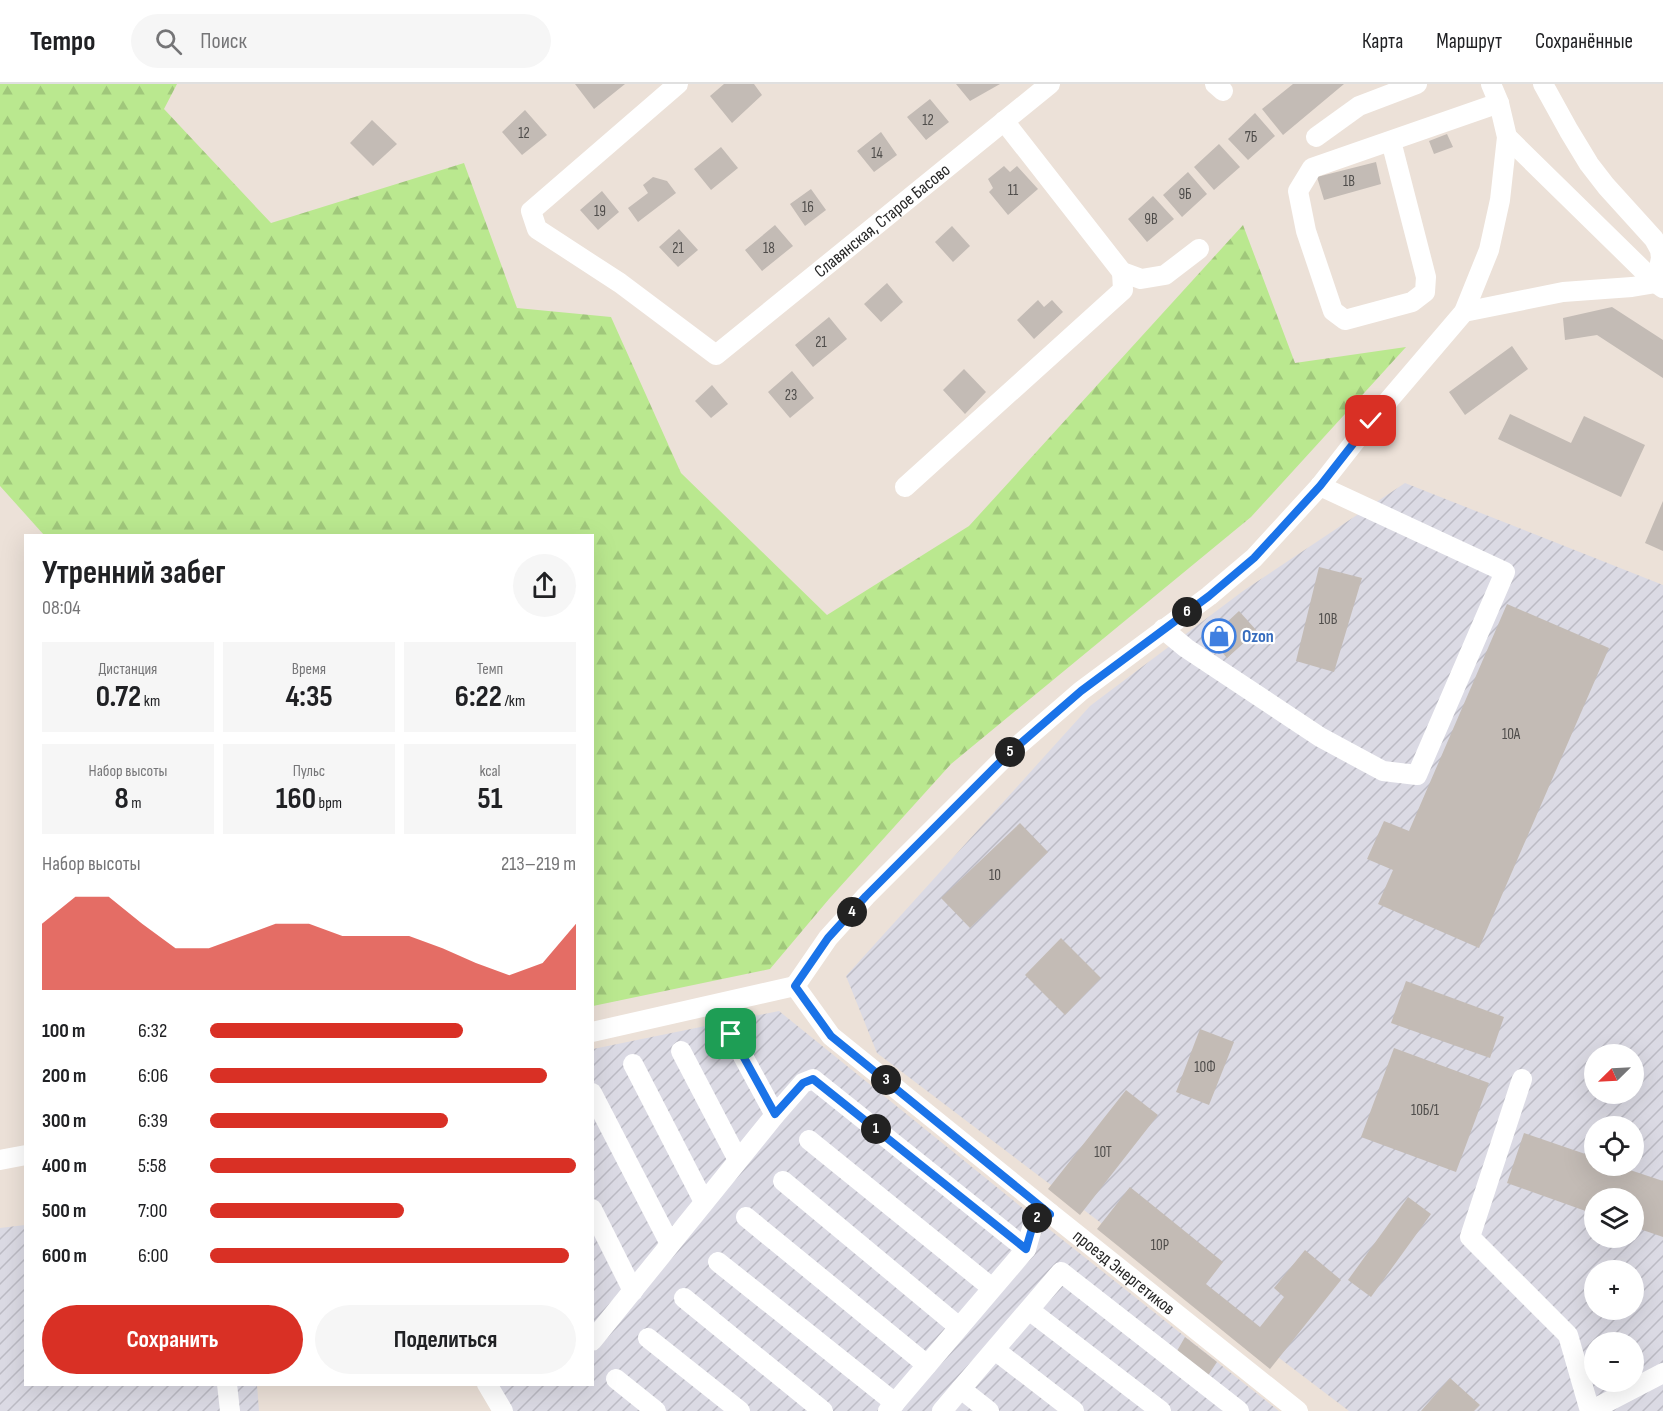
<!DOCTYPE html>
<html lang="ru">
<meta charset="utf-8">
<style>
:root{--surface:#fff;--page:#f6f6f6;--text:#202124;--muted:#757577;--line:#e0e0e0;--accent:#d93025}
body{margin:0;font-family:"Sofia Sans Condensed",sans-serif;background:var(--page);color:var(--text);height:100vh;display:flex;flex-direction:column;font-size:22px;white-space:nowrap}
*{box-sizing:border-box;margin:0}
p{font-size:20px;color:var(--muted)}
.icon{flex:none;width:33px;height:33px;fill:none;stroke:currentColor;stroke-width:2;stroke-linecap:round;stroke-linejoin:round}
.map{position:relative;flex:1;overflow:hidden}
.panel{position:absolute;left:24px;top:450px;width:570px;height:852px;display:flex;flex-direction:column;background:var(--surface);border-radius:0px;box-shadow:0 6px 24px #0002}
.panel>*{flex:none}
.needle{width:39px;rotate:246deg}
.controls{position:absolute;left:1584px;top:960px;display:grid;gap:12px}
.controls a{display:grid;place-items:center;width:60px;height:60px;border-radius:50%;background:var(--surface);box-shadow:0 6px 24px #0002;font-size:30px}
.pin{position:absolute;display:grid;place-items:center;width:51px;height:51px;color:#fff;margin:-26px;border-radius:12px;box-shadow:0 3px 9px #0006}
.km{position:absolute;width:30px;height:30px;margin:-15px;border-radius:50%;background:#222;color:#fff;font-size:16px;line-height:30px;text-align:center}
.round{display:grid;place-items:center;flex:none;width:63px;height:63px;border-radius:32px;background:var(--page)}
.overview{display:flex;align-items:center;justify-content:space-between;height:102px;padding:0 18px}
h1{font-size:33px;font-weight:700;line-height:45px}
.figures{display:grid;grid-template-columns:repeat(3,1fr);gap:9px;height:102px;padding:6px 18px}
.figures div{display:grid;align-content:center;border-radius:0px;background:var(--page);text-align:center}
.figures b{font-size:30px;font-weight:700}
.figures small{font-size:16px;font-weight:400}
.figures p{font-size:16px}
.chart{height:168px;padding:12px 18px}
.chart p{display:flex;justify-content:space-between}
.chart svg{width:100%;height:108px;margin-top:6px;fill:var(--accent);opacity:.7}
.button{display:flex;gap:12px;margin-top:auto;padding:12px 18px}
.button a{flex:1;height:69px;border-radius:36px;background:var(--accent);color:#fff;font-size:24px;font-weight:700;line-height:69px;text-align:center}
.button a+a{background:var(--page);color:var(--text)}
ul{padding:0 18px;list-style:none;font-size:20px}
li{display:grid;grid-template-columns:96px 72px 1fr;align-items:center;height:45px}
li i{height:15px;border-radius:8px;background:var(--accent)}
header{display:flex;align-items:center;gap:36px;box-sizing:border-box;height:84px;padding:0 30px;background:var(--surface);border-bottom:2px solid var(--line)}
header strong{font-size:28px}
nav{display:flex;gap:33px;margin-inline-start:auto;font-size:21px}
.search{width:420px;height:54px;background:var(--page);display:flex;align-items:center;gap:15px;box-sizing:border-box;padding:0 21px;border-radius:33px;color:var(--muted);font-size:22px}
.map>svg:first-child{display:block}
.industrial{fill:url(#industrial-furrows);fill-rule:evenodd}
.forest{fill:url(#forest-firs)}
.building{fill:#c3bbb5}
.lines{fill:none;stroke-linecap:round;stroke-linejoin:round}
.minor{stroke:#fff;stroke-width:20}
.route-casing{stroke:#fff;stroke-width:12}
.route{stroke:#1a73e8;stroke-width:8}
.labels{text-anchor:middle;stroke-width:4.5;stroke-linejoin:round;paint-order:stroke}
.number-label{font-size:15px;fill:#4f4d4b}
.street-label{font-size:18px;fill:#282828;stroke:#fff}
.shop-label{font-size:18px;font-weight:bold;fill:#366cbe;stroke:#fff;text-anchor:start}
</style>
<header>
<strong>Tempo</strong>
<div class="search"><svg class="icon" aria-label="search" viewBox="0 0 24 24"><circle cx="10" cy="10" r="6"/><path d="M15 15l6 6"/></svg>Поиск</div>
<nav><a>Карта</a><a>Маршрут</a><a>Сохранённые</a></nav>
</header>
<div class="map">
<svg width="1663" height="1327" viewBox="0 0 1663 1327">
<defs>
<pattern id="industrial-furrows" width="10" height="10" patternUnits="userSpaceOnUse" patternTransform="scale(1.5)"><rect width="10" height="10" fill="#dbdae4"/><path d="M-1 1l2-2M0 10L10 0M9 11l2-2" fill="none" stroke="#bcbbc4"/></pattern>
<pattern id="forest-firs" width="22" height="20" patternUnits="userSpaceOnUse" patternTransform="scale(1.5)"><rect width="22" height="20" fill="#bae88f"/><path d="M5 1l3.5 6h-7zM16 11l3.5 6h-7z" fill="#a0c77b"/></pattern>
</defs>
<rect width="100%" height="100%" fill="#ece1d8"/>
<path class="industrial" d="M1405 399 1663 501V1327H1349L877 969 846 892 1090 622 1243 507ZM1594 970H1634V1010H1594ZM1594 1042H1634V1082H1594ZM1594 1114H1634V1154H1594ZM1594 1186H1634V1226H1594ZM1594 1258H1634V1298H1594Z
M779 927 1035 1134 1279 1327H508L494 1305 499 1300H592L593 965Z
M25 1141 26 1300 257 1301 259 1327H0V1144Z"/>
<path class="forest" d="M0 0H177L164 25 271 139 464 79 517 224 611 233 681 389 827 531 969 442 1243 141 1295 279 1406 263 1251 433 951 680 829 815 770 885 593 922 592 452 44 451 0 402Z"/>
<path class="building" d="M575 0H625L594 25Z
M724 0H754L762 11 732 39 710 12Z
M956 0H1000L970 17Z
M1293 0H1344L1283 51 1262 25Z
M930 15 949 38 926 56 907 33Z
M525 26 547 51 522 71 502 48Z
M1255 29 1275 52 1248 76 1228 55Z
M372 36 397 60 373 82 350 59Z
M881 48 897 71 874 88 857 67Z
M1447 50 1453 63 1434 70 1429 57Z
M1219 60 1240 83 1214 106 1194 83Z
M721 63 738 84 711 106 694 85Z
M1376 78 1381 100 1324 116 1317 93Z
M1004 82 1010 88 1017 82 1038 105 1008 131 989 108 993 104 988 95Z
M1188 88 1207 110 1182 133 1163 111Z
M653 93 667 97 676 109 638 138 628 124 648 109 643 101Z
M811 105 826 126 805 142 790 120Z
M602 107 619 128 598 146 580 126Z
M1153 112 1174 135 1147 158 1128 135Z
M775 141 793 162 762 187 745 166Z
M952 142 970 162 953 178 935 158Z
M679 145 698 166 678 183 659 163Z
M887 199 903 218 881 238 864 220Z
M1038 216 1044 223 1052 216 1063 228 1034 255 1017 236Z
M1612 223 1663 256V294L1597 251 1565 256 1563 234Z
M829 233 847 255 813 283 795 261Z
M1512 262 1528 285 1465 331 1449 308Z
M964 285 986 308 965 330 943 306Z
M792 287 814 314 790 334 768 308Z
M712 301 728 320 711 334 695 317Z
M1510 330 1571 359 1584 332 1645 361 1621 413 1498 355Z
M1663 417V467L1645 459Z
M1319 483 1362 494 1334 588 1296 577Z
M1507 520 1609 564 1479 864 1378 820 1393 786 1367 775 1384 737 1409 747Z
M1239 527 1257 547 1227 574 1210 554Z
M1020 739 1048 768 970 844 941 814Z
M1061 854 1101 894 1065 931 1025 891Z
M1406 897 1504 933 1490 974 1391 939Z
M1200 945 1234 958 1209 1021 1176 1008Z
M1394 964 1489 999 1456 1088 1361 1053Z
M1126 1006 1158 1031 1080 1131 1048 1105Z
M1524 1049 1594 1073V1082H1618L1663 1097V1153L1634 1143V1114H1594V1130L1507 1099Z
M1130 1103 1223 1178 1206 1200 1260 1243 1284 1213 1274 1204 1305 1166 1341 1196 1270 1285 1097 1145Z
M1408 1113 1431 1130 1371 1213 1348 1196Z
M1185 1253 1217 1278 1207 1293 1177 1267Z
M1450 1294 1480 1321 1474 1327H1421Z"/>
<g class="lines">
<g class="minor">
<path id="s1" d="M678 0 531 127 537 145 620 199 716 271 1050 0"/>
<path d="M1215 0 1223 7"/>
<path d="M1543 0 1569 47 1589 80 1606 102 1654 155 1660 166 1661 174 1656 199"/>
<path d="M1004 37 1122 188 1141 195 1165 191 1199 165"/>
<path d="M1316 53 1359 22 1417 0"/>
<path d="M1507 53 1656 199 1663 204"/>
<path d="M1391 57 1426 193 1425 208 1412 218 1345 236 1333 227 1306 147 1298 107 1312 84 1499 19"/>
<path d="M1464 228 1563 208 1632 203 1656 199 1663 200"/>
<path d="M905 403 1123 206 1122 188"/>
<path d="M1163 545 1186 564 1320 653 1383 687 1417 691 1505 488 1320 402"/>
<path d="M795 902 828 854 866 812 1006 672 1081 607 1209 512 1254 474 1320 402 1371 337 1464 228 1489 166 1500 116 1507 53 1499 19 1491 0"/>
<path id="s2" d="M795 902 831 952 1050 1129 1298 1327"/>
<path d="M592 948 795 902"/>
<path d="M731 950 775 1031"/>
<path d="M681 967 738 1076"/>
<path d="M633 980 704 1118"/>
<path d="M1522 995 1470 1153 1568 1251 1590 1327"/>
<path d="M592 1009 670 1160"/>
<path d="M809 1056 992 1204"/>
<path d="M0 1076 26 1071"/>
<path d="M783 1097 959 1243"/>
<path d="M592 1125 633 1207"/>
<path d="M746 1133 927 1281"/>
<path d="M718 1178 895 1319"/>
<path d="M684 1214 823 1327"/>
<path d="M1029 1226 1161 1327"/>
<path d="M648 1254 740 1327"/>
<path d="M592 1257 775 1031 803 999 813 995 1026 1165"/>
<path d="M995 1266 1074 1327"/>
<path d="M616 1295 656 1327"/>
<path d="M227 1300 230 1327"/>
<path d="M487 1300 503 1327"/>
<path d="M961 1305 989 1327"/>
<path d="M888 1327 1026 1165 1035 1134 1050 1129"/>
<path d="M942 1327 1061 1188 1239 1327"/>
<path d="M1590 1327 1663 1289"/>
</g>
</g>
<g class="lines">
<g class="route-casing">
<path id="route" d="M731 950 775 1030 803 999 813 995 1026 1165 1035 1134 1050 1130 831 952 795 902 828 854 866 812 1006 672 1081 607 1209 512 1254 474 1320 402 1371 337"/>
</g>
<use href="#route" class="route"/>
</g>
<defs>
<g id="shop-ring" transform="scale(1.725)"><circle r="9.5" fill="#fff" stroke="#3f7fe0" stroke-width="1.5"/><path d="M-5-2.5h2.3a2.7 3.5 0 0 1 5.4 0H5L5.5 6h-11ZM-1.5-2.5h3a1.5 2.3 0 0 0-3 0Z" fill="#3f7fe0"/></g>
</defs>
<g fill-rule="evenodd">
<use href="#shop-ring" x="1219" y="552"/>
</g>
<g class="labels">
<g class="number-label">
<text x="928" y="41">12</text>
<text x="524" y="54">12</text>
<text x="1251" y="58">7Б</text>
<text x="877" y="74">14</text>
<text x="1349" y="102">1В</text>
<text x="1013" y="111">11</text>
<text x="1185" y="115">9Б</text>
<text x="808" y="128">16</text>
<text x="600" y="132">19</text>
<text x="1151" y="140">9В</text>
<text x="678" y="169">21</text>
<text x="769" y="169">18</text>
<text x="821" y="263">21</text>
<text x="791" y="316">23</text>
<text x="1328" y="540">10В</text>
<text x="1511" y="655">10А</text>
<text x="995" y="796">10</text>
<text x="1205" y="988">10Ф</text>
<text x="1425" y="1031">10Б/1</text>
<text x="1103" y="1073">10Т</text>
<text x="1160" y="1166">10Р</text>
</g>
<g class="street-label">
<text dy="6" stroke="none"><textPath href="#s1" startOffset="646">Славянская, Старое Басово</textPath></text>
<text dy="6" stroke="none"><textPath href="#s2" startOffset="438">проезд Энергетиков</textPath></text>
</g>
<g class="shop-label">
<text x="1242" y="558">Ozon</text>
</g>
</g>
</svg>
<div class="controls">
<a><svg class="needle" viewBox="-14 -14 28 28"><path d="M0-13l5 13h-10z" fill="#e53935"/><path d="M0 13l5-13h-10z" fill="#757577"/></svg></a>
<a><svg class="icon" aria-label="locate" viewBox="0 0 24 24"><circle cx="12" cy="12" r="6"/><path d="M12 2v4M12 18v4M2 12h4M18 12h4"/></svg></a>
<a><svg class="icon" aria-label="layers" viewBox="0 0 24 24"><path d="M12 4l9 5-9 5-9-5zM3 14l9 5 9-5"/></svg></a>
<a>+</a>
<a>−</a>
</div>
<div class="pin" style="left:731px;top:950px;background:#1e9e55"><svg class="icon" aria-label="arrive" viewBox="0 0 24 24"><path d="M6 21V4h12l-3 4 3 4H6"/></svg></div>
<div class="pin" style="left:1371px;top:337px;background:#d93025"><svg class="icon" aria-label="check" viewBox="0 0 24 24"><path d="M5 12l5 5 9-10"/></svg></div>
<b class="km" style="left:876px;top:1045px">1</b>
<b class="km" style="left:1037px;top:1134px">2</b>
<b class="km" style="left:886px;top:996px">3</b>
<b class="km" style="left:852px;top:828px">4</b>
<b class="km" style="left:1010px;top:668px">5</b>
<b class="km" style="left:1187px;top:528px">6</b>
<section class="panel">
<div class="overview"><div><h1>Утренний забег</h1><p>08:04</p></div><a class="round"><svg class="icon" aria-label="share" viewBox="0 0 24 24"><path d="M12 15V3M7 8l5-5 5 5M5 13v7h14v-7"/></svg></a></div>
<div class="figures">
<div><p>Дистанция</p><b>0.72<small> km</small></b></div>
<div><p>Время</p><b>4:35</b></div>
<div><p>Темп</p><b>6:22<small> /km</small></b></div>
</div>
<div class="figures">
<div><p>Набор высоты</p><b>8<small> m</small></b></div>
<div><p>Пульс</p><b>160<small> bpm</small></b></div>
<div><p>kcal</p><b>51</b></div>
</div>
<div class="chart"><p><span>Набор высоты</span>213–219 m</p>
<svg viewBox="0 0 160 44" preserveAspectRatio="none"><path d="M0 44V17L10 6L20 6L30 17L40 27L50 27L60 22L70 17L80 17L90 22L100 22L110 22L120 27L130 33L140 38L150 33L160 17V44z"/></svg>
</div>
<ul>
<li><b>100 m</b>6:32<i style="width:69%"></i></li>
<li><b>200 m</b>6:06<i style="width:92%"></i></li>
<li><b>300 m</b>6:39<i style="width:65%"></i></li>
<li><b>400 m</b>5:58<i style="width:100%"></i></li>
<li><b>500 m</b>7:00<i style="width:53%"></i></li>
<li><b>600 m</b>6:00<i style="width:98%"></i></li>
</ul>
<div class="button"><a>Сохранить</a><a>Поделиться</a></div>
</section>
</div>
